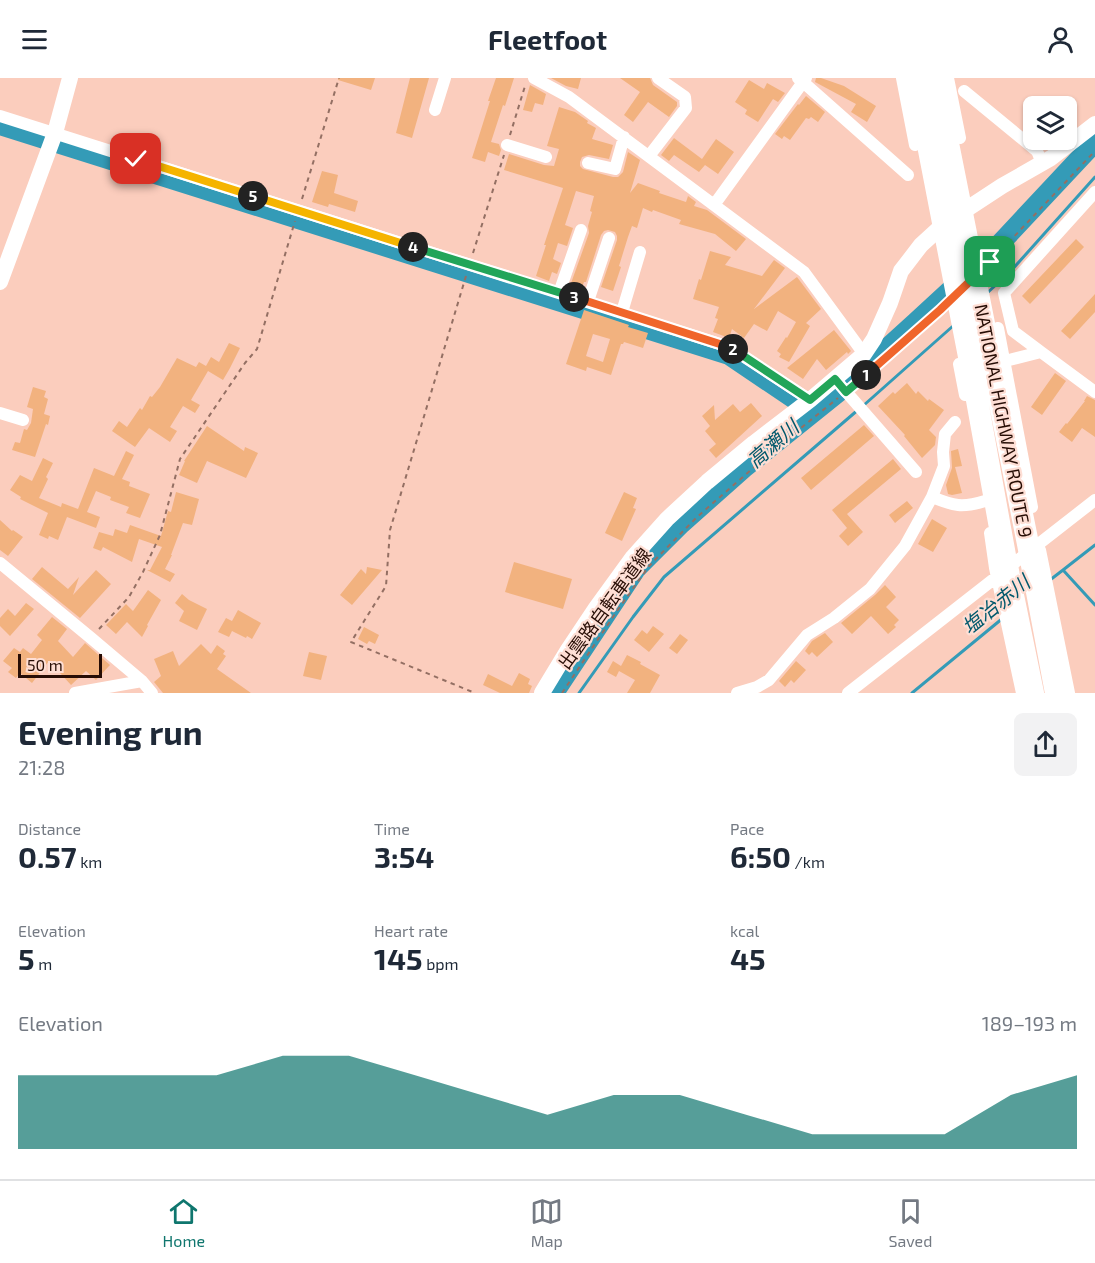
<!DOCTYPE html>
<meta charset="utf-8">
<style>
:root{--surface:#fff;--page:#f2f2f3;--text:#1f2937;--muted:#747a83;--line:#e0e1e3;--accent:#0f766e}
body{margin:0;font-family:"Exo 2","Noto Sans JP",sans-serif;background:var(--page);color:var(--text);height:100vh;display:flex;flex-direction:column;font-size:22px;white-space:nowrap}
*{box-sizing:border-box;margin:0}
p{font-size:20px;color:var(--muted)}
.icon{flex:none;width:33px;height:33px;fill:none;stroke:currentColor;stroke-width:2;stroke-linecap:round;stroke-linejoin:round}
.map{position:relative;height:615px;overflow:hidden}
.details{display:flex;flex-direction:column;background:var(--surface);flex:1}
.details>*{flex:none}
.tools{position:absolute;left:1023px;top:18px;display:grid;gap:12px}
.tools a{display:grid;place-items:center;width:54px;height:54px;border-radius:9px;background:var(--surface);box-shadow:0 2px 4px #0004;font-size:30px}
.scale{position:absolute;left:18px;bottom:15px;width:84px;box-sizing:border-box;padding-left:6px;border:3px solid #270d05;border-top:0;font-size:16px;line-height:21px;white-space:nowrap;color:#270d05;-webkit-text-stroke:4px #feded4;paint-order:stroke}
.pin{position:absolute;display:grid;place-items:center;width:51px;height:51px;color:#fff;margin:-26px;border-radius:12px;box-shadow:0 3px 9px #0006}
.km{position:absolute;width:30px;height:30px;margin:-15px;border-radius:50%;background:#222;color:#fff;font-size:16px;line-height:30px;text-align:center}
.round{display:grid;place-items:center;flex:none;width:63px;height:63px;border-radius:9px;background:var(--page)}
.summary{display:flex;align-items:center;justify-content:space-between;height:102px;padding:0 18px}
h1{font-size:33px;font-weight:700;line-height:45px}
.figures{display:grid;grid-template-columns:repeat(3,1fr);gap:9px;height:102px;padding:6px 18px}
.figures div{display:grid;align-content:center}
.figures b{font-size:30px;font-weight:700}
.figures small{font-size:16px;font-weight:400}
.figures p{font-size:16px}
.chart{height:168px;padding:12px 18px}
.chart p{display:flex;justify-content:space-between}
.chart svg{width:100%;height:108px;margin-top:6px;fill:var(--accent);opacity:.7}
header{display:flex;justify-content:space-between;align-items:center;height:78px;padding:0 18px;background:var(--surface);font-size:27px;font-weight:700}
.tab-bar{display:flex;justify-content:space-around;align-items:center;height:84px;border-top:2px solid var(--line);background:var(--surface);font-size:16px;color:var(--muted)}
.tab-bar a{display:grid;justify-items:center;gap:3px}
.tab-bar .selected{color:var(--accent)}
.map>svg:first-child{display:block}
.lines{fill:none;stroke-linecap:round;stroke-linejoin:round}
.stream{stroke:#349bb7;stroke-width:3}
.river{stroke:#349bb7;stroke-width:20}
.building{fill:#f2b27f;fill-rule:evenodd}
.path{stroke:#936f63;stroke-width:2;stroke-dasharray:4.5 4.5;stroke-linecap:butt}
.street{stroke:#fff;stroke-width:12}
.secondary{stroke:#fff;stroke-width:16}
.highway{stroke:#fff;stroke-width:22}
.split-1-casing{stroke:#fff;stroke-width:12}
.split-2-casing{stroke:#fff;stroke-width:12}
.split-3-casing{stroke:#fff;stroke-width:12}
.split-4-casing{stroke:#fff;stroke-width:12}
.split-5-casing{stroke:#fff;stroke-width:12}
.split-6-casing{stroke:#fff;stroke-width:12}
.split-1{stroke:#f0652b;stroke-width:8}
.split-2{stroke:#22a559;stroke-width:8}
.split-3{stroke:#f0652b;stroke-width:8}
.split-4{stroke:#22a559;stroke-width:8}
.split-5{stroke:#f5b400;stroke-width:8}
.split-6{stroke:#f5b400;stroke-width:8}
.labels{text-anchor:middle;stroke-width:4.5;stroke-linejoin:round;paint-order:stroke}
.street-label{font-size:18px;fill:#270d05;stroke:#feded4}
.water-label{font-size:20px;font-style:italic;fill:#00586c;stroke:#feded4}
</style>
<header><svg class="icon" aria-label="menu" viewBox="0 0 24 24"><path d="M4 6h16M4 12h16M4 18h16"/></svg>Fleetfoot<svg class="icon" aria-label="person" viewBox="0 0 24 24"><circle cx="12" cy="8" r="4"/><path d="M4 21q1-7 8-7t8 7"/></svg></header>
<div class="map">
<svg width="1095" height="615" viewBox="0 0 1095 615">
<rect width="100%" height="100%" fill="#fbcdbd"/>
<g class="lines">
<path class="stream" d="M986 216 1010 194 1095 99
M864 327 953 248
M1063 492 1095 467
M1050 502 1063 492 1095 527
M579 615 633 539 664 499 859 331
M912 615 1003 540"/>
<path class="river" d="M0 47 729 277 812 333
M554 615 636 491 681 446 744 390 840 313 916 244 994 172 1095 64"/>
</g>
<path class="building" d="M338 0H375L371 12 338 2Z
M410 0H429L412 60 396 55Z
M496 0H514L505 28 503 27 491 64 499 66 501 72 499 78 488 74 485 84 472 80 490 23H488Z
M551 0H581L578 11 566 8Z
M620 0H650L653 7 677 24V28L669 39 648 24 633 44 624 37 640 14Z
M816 0H821L844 8 876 28 867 44 851 34 856 26 815 4Z
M749 2 764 11 767 5 785 15 778 24 773 21 758 44 745 36 747 32 735 24Z
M530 7 546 16 543 27 535 25 532 34 523 32Z
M806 18 825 34 818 44 811 39 809 41 806 40 790 62 784 58 782 61 775 56 798 26 799 27Z
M559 29 575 34 588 43 587 45 596 50 592 61 613 67 609 81 589 77 582 79 580 84V88L583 91 613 99H618L623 94 628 74 640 82 630 115 638 105 660 113 659 115 686 124 688 118 696 124 694 128 707 132 746 161 736 173 715 156 679 146 681 142 653 132 652 134 643 130 637 150 632 148 628 159 619 188 621 189 613 213 601 209 617 162V158L615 154 608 152 604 153 601 157 586 204H584L581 212 570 208 589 155 588 148 592 134 590 133 594 118 576 113 565 147 573 150 567 168 558 165 553 181 561 185 557 196 552 194 549 203 536 198 546 167H544L563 110 504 92 509 76 544 87 554 88 559 71 547 68Z
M674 60 702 81 716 61 734 74 718 96 705 87 699 94 674 77 669 83 661 77Z
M322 93 338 97 334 115 358 123 355 134 329 126 328 129 312 124Z
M1076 161 1084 169 1030 226 1022 218Z
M710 173 731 179 725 187 762 198 774 182 785 190 754 231 797 199 821 231 806 245 810 248 789 284 779 279 781 276 777 273 786 259 787 260 796 244 778 233 767 253 754 246 744 260 732 251 729 260 713 254 718 241 715 240 719 229 693 221 699 201 701 202Z
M1095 216V234L1070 261 1061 253Z
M584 232 629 247 628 249 648 255 643 270 624 264 623 266H621L611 297 587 289 586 293 566 286ZM593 256 610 261 603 284 586 278Z
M834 252 851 273 848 276 847 274 826 292 817 281 803 301 787 290Z
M229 265 240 270 230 290 223 302 208 293 191 322 200 327 195 335 183 328 170 349 177 353 170 364 149 350 135 369 112 353 119 343 127 349 140 330 142 332 150 318 152 319 160 309 177 280 196 289 199 284 206 288 211 279 219 284Z
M1055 295 1066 303 1042 337 1031 329Z
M907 305 916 316 918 313 928 323 929 321 944 332 929 352 936 359 935 367 922 380 904 358 905 357 878 328 893 314 895 316Z
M33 309 46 313 44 319 48 321 44 336 50 338 48 347 46 346 35 379 12 372 15 364 20 365 24 351 27 352 31 345 33 331 27 329Z
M1087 318 1095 322V359L1082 350 1072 364 1059 354 1066 345 1067 346 1085 323H1084Z
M751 325 762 338 716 380 709 372 716 366 705 353 710 348 702 338 714 327 715 342 733 326 740 334Z
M864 347 874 358 811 412 801 400Z
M207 348 244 373 245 369 258 375 246 400 207 383 197 405 179 397 185 383H184Z
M958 371 962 388 955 389 962 415 952 417 948 416 946 407 952 390 951 373Z
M126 373 134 377 122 401 130 404 129 408 150 416 140 440 126 435 129 429 110 422 111 419 96 413 87 434 100 439 96 450 67 439 58 462 49 458 48 461 39 457 48 435 20 421 21 419 10 412 20 397 32 403 43 380 53 385 46 399 48 401 39 420 61 429 62 425 78 431 94 390 114 398Z
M893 381 901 391 847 436 863 454 848 468 839 458 847 450 832 432Z
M176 414 199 421 192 447 183 445 171 477H172L165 491 175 496 170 504 147 492H150L162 469 139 461 132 484 103 469 101 473 93 470 99 454 113 458 115 451 127 455 130 447 161 458 168 433 171 434Z
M624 414 637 420 633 430 636 431 622 463 605 455Z
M907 423 913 430 895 445 889 437Z
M932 441 947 450 933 474 918 466Z
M0 442 12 453 13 452 23 459 8 478 0 472Z
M514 484 572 501 563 531 505 514Z
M42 489 68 511 79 499 73 517 96 492 111 506 80 540 32 501Z
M367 489 382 492 352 527 340 517 361 491 366 496Z
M885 507 896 519 886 529 899 542 894 547 896 549 888 556 871 538 852 556 841 545 875 517Z
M148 512 161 522 147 547 148 548 142 559 127 544 116 556 106 547 126 526 133 533Z
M182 516 189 522 207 531 197 552 179 543 184 533 175 525Z
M26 525 34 531 10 558 0 548V540L8 531 15 538Z
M238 532 261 545 252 561 247 558 246 560 232 553 229 559 218 554 226 540 232 543Z
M52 539 67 551 58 563 73 579 85 565 110 587 96 602 86 593 71 607 49 583 32 605 20 595 16 600 8 594 12 590 3 583 14 570 20 574 23 570 31 576 42 562 37 557Z
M653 548 664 556 649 574 634 562 642 552 647 556Z
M364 549 379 557 375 566 369 563 367 566 358 561Z
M825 555 833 564 817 579 812 574 809 577 805 573 812 563Z
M680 556 688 562 677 576 669 570Z
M201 566 211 576 217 567 225 573 223 576 226 578 217 591 251 615H163L154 604 161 598 154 581 173 573 179 588Z
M309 574 327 578 321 602 303 598Z
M627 577 641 584 640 586 660 597 650 615H627L635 602 619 593 616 599 607 594 613 583 621 588Z
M796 583 806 592 794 605 791 602 785 609 779 603Z
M519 595 530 601 528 606 532 608 529 615H500L483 607 488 596 512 608Z"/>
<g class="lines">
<path class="path" d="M510 57 525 8
M302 121 339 0
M473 175 504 77
M990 184 1095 73
M466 198 390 452 386 508 351 564 475 615
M854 307 942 230
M99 551 129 519 143 494 160 457 180 381 245 285 257 271 295 143
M562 615 617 533 649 488 697 439 775 371 838 320"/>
<path class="street" d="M534 0 569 19 804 194 864 276
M806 0 803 4 908 97
M902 0 915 67
M948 0 960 60
M964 13 1037 73 1042 85
M435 32 445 0
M0 38 729 269 810 322
M507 67 546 79
M649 78 686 30 685 19 658 0
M588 85 615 91 624 59
M714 127 803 4 798 0
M559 215 581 152
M588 223 609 160
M622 234 640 174
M998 250 1032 429
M1041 274 1013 253 1004 215 1095 114
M1005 283 1041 274 1095 314
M959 286 965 317
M835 301 916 394
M0 335 23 342
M932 419C954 428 962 430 985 423
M990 455 995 490 1022 615
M1040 472 1069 615
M0 485 91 560 142 603 152 615
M75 615 142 603
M737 615 757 609 769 602 807 557 834 540 870 511 905 468 932 419 944 388 943 374 945 356 955 344
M848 615 1095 422"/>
<path class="secondary" d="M0 204 55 55 70 0
M542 615 568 572 596 530 633 479 667 441 707 404 754 365 810 322 864 276 874 261 890 225 901 193 921 167 944 146 1002 108 1051 80 1095 46"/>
<path class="highway" d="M915 0 971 289 1006 483 1033 615
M935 0 1028 466 1056 615"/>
</g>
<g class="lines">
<g class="split-1-casing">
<path id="split-1" d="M866 297 940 232 990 184"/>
</g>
<g class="split-2-casing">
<path id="split-2" d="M733 271 810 322 835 301 846 314 866 297"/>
</g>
<g class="split-3-casing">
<path id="split-3" d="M574 219 729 269 733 271"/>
</g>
<g class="split-4-casing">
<path id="split-4" d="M413 169 574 219"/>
</g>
<g class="split-5-casing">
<path id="split-5" d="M253 118 413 169"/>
</g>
<g class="split-6-casing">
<path id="split-6" d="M136 81 253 118"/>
</g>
<use href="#split-1" class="split-1"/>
<use href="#split-2" class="split-2"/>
<use href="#split-3" class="split-3"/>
<use href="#split-4" class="split-4"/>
<use href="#split-5" class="split-5"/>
<use href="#split-6" class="split-6"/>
</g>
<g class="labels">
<g class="street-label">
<text transform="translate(1003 343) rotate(79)" y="6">NATIONAL HIGHWAY ROUTE 9</text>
<text transform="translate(605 531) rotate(-54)" y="6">出雲路自転車道線</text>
</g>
<g class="water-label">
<text transform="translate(773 366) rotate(-41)" y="7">高瀬川</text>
<text transform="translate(996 527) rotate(-39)" y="7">塩冶赤川</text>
</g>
</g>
</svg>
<div class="tools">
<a><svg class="icon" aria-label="layers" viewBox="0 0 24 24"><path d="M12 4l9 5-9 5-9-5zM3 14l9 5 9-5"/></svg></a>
</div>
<div class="scale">50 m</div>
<div class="pin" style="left:990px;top:184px;background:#1e9e55"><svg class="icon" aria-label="arrive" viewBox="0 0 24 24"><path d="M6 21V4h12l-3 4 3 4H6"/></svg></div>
<div class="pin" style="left:136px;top:81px;background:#d93025"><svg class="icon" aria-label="check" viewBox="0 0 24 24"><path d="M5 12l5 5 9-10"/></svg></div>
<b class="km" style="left:866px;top:297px">1</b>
<b class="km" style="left:733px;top:271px">2</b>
<b class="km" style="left:574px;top:219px">3</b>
<b class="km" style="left:413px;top:169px">4</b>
<b class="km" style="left:253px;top:118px">5</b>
</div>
<section class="details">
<div class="summary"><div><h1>Evening run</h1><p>21:28</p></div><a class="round"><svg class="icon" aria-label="share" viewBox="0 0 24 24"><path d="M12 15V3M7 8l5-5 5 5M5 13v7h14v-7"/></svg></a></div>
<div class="figures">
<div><p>Distance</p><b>0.57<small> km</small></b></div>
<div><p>Time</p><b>3:54</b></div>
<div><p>Pace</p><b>6:50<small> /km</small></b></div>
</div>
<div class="figures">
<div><p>Elevation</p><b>5<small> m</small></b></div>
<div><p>Heart rate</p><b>145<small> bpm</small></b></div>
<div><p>kcal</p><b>45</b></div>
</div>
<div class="chart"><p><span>Elevation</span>189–193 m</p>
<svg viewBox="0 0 160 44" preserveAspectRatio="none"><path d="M0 44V14L10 14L20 14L30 14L40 6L50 6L60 14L70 22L80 30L90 22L100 22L110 30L120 38L130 38L140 38L150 22L160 14V44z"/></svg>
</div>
</section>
<nav class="tab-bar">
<a class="selected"><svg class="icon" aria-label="home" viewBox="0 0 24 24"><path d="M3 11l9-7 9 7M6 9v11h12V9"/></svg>Home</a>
<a><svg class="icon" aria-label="map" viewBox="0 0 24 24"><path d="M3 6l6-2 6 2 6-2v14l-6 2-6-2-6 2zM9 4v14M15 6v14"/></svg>Map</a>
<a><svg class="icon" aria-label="saved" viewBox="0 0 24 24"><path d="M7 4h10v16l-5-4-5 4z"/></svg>Saved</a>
</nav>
